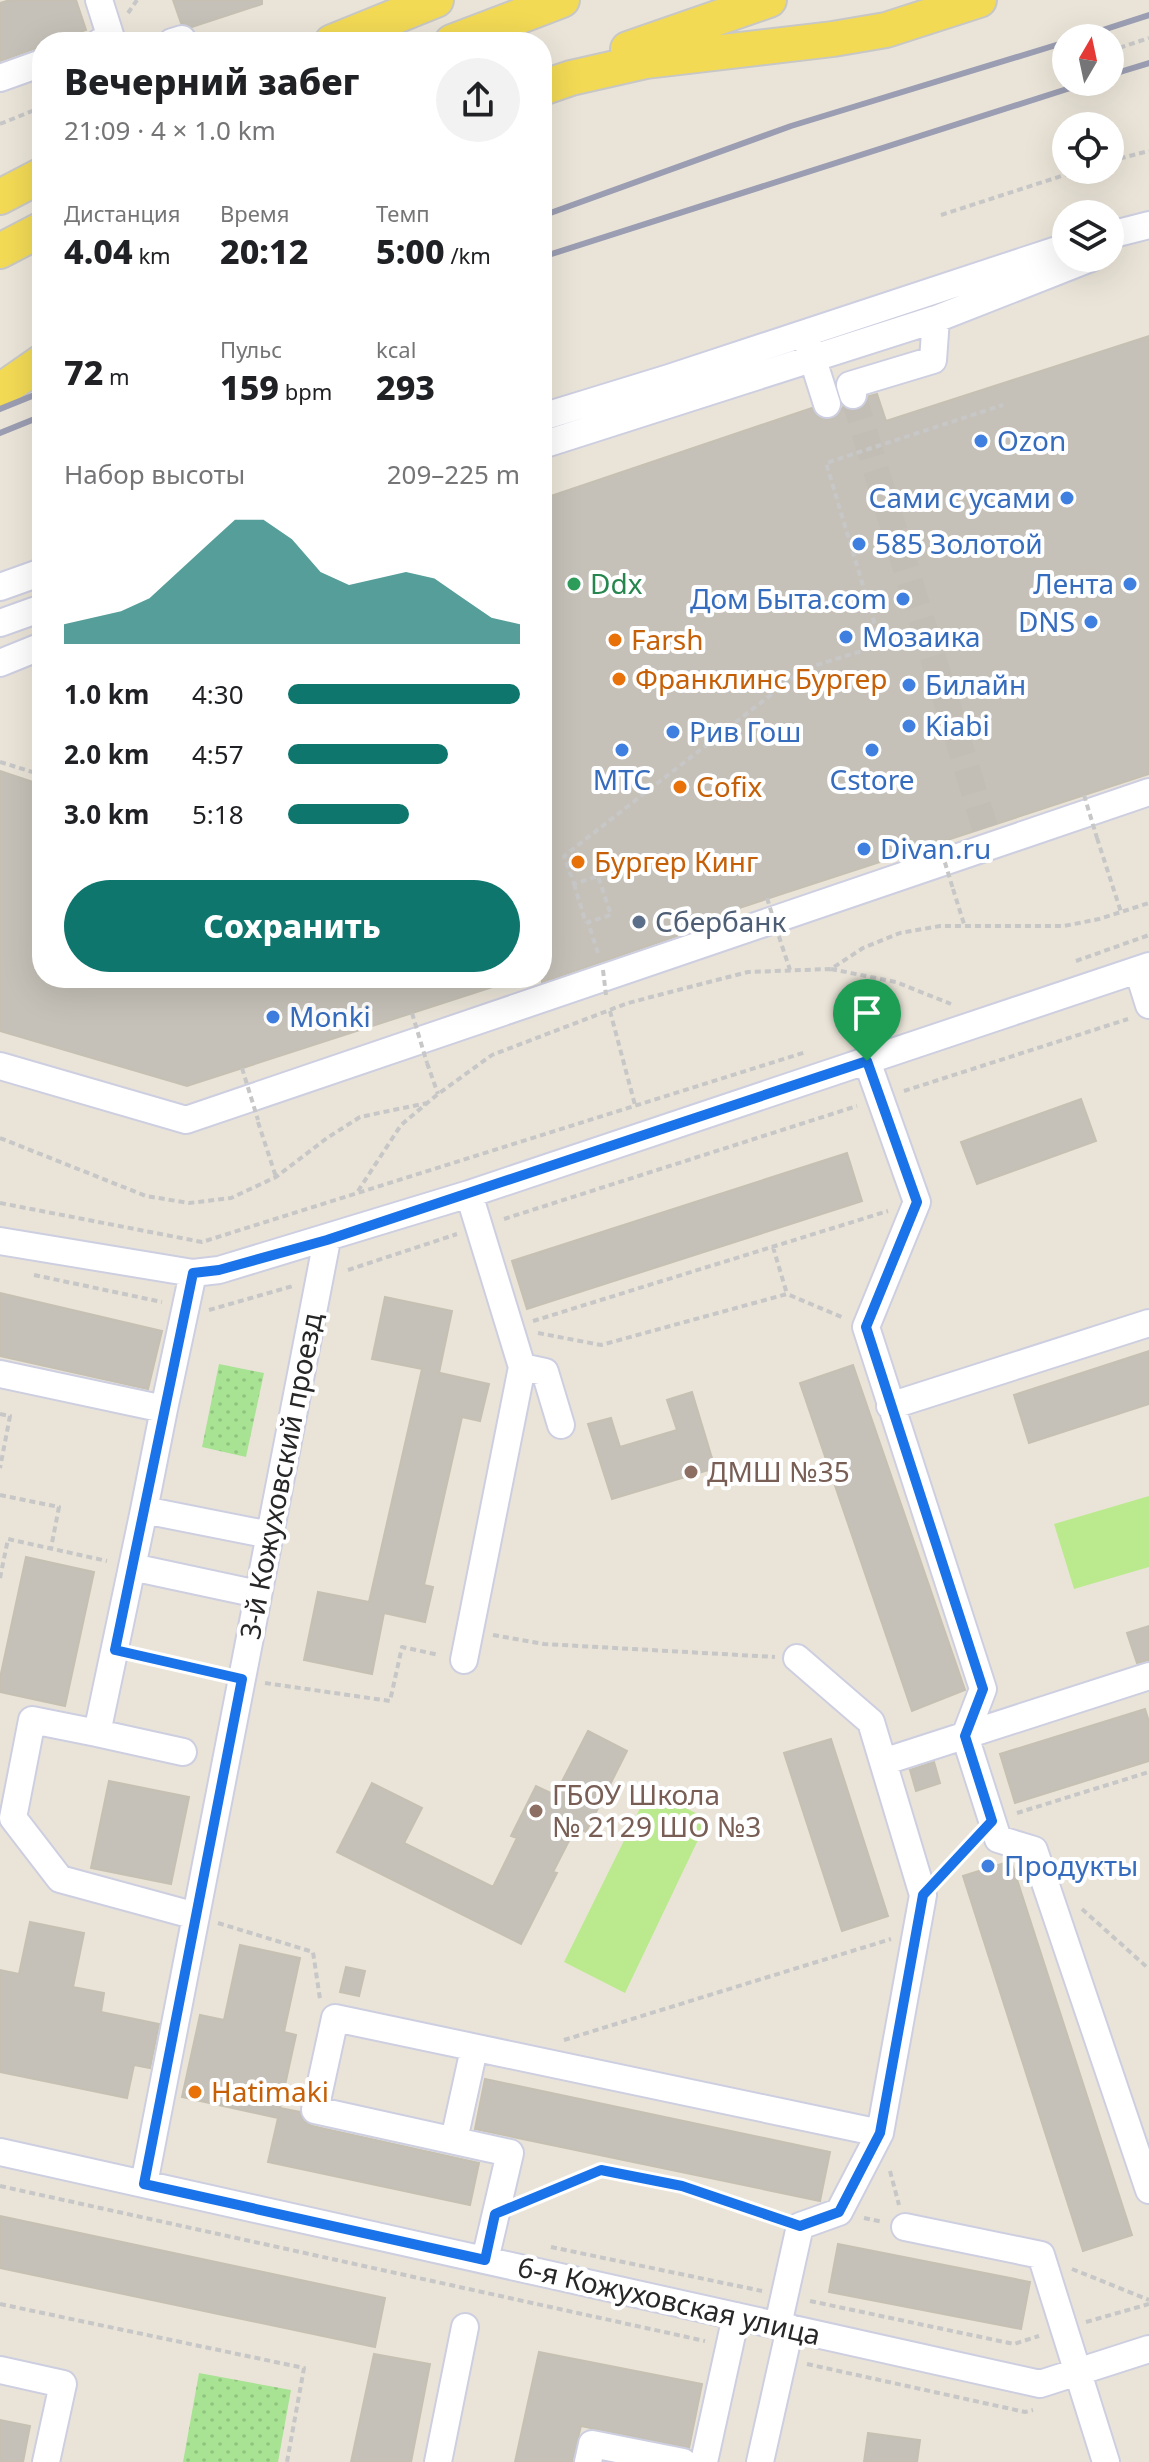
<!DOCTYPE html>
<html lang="ru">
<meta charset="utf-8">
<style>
:root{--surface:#fff;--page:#f2f2f2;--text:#202124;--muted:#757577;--accent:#0f766e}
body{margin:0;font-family:"Noto Sans",sans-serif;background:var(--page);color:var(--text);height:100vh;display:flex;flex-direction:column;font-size:30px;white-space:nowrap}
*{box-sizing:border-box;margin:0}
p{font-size:26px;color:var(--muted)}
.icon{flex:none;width:44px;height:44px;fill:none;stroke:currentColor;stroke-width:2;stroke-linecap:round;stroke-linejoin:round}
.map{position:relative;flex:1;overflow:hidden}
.details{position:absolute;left:32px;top:32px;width:520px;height:956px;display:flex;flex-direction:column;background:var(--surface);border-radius:32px;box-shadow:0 8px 32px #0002}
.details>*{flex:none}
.needle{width:52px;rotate:9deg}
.fabs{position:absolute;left:1052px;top:24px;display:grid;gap:16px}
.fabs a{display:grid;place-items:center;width:72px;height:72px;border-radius:50%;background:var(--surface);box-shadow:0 8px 32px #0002;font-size:40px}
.pin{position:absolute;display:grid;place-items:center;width:68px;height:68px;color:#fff;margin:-82px -34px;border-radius:50% 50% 50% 0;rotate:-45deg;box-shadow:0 0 8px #0007}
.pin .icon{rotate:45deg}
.round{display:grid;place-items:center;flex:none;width:84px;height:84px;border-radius:42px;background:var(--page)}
.headline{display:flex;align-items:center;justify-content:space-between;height:136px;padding:0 32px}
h1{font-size:36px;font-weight:800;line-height:60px}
.stats{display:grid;grid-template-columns:repeat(3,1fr);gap:12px;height:136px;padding:8px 32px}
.stats div{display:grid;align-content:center}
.stats b{font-size:34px;font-weight:800}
.stats small{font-size:22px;font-weight:400}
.stats p{font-size:22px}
.chart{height:224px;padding:16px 32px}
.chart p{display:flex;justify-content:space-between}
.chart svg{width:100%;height:144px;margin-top:8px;fill:var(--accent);opacity:.7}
.action{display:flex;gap:16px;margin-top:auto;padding:16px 32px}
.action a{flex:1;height:92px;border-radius:48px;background:var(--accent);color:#fff;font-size:32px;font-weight:800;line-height:92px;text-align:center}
ul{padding:0 32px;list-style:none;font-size:26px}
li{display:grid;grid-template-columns:128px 96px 1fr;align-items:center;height:60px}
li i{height:20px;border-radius:10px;background:var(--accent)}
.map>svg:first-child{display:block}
.park{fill:url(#park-dots)}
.pitch{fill:#bbea8e}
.building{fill:#c5c1b8;stroke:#c5c0b2;stroke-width:2}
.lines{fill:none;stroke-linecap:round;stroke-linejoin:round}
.minor-tunnel{stroke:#c3beb5;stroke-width:26;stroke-dasharray:26 13;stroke-linecap:butt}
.minor-casing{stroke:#cdcfe1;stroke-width:30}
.major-casing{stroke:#c7c7c7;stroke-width:38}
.path{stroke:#c7c7c7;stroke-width:4;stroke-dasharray:6 4;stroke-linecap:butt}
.minor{stroke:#fff;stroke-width:26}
.major{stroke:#f2da55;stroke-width:34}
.rail{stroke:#9b9db2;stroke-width:6}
.path-bridge{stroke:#c7c7c7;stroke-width:4;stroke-dasharray:6 4;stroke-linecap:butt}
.route-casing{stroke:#fff;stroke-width:16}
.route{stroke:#1a73e8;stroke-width:10}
.shop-dot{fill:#3f7fe0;stroke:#fff;stroke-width:3}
.leisure-dot{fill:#2e9e5b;stroke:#fff;stroke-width:3}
.food-dot{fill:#e8710a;stroke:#fff;stroke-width:3}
.service-dot{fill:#5c6f8a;stroke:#fff;stroke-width:3}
.education-dot{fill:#8d6e63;stroke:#fff;stroke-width:3}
.labels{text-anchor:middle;stroke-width:8;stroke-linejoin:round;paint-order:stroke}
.shop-label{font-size:28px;fill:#366cbe;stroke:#fff;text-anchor:start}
.leisure-label{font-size:28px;fill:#27864d;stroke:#fff;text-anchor:start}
.food-label{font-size:28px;fill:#c56008;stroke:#fff;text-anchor:start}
.service-label{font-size:28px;fill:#4e5e75;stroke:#fff;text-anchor:start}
.education-label{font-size:28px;fill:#785e54;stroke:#fff;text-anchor:start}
.street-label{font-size:28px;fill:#272727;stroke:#fff}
</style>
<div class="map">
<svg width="1149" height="2462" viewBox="0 0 1149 2462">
<defs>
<pattern id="park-dots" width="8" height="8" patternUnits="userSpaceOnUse" patternTransform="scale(2)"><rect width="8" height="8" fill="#a7e393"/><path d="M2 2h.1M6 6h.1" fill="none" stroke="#90c37f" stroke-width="1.8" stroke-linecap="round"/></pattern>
</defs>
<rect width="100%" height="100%" fill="#eae4d8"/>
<path class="park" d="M219 1364 264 1373 246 1457 202 1447Z
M199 2373 291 2390 278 2462H183Z"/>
<path class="pitch" d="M1149 1496V1567L1074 1589 1054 1524Z
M649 1790 708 1819 625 1993 564 1962Z"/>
<path class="building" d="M10 0H76L86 30 52 42H42V46L0 61V3Z
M173 0H262V4L192 27 181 23Z
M1149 336V774L675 929 677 936 542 982V499L812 408 817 416 831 419 838 415 843 407 850 411 858 410 865 405 869 396 877 394 886 421Z
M0 771 42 785V978H508V982L187 1086 0 1031Z
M1081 1099 1096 1141 977 1184 961 1142Z
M847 1153 862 1201 527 1309 512 1261Z
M0 1293 162 1331 148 1389 0 1356Z
M385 1297 452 1311 439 1373 436 1372 489 1384 480 1421 462 1417 424 1585 433 1587 425 1622 384 1613 372 1674 304 1660 318 1592 369 1602 422 1369 372 1359Z
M1149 1351V1404L1029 1443 1014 1395Z
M853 1365 965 1690 912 1711 800 1383Z
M692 1392 715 1468 612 1499 588 1424 611 1418 620 1447 677 1430 667 1400Z
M26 1557 94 1572 65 1706 0 1692V1678Z
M1149 1626V1660L1137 1663 1127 1633Z
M1145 1709 1149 1722V1761L1015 1803 1000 1754Z
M588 1731 627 1751 586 1832 576 1827 553 1872 557 1873 521 1944 337 1852 372 1783 422 1808 404 1843 493 1887 517 1838 511 1836 536 1786 555 1795Z
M831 1739 888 1916 842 1931 784 1753Z
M934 1762 940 1783 916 1791 910 1770Z
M109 1781 189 1797 171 1884 91 1868Z
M1011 1861 1132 2235 1083 2251 963 1876Z
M30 1922 84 1933 73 1987 104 1993 101 2012 159 2024 150 2068 134 2065 127 2098 0 2072V1970L19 1974Z
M240 1945 300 1958 284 2032 296 2035 280 2108 300 2112 304 2121 312 2126 479 2163 470 2205 268 2162 278 2118 182 2097 200 2015 224 2020Z
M346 1967 365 1971 359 1996 340 1992Z
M485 2079 830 2152 820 2201 475 2129Z
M0 2216 385 2298 375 2347 0 2268Z
M838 2244 1030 2282 1021 2329 829 2292Z
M539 2352 702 2384 689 2448 581 2426 572 2462H515Z
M374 2354 430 2364 411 2462H351Z
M0 2420 30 2426 23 2462H0Z
M868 2433 920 2440 917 2462H864Z"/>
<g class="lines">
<path class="minor-tunnel" d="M853 395 985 828"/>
<g class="minor-casing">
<path id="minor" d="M99 0 111 38 100 42
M172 42 182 39
M0 78 42 63
M1110 235 1149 225
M808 344 827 404
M853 395 850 385 933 360 936 319
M542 417 669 378 1066 247
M542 445 936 319 1091 258
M0 587 42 572
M0 623 42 608
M0 663 42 646
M1138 970 1149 1005
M867 1061 917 1202 866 1327 983 1689 965 1736 998 1839 1034 1850 1149 2190
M0 1066 186 1120 1149 792
M0 1241 193 1273 219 1270 469 1194 1149 966
M522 1367 545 1372 561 1425
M0 1374 164 1409 193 1273
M890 1406 1149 1323
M164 1409 144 1510 270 1535
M144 1510 97 1733 32 1720 13 1818 60 1879 196 1916
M132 1567 258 1594
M464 1660 522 1367 469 1194
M97 1733 183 1752
M883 1762 1149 1676
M454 2140 474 2049
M0 2152 1040 2384 1149 2349
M144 2184 327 1240
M905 2227 1041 2255 1106 2462
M485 2260 510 2153 315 2110 335 2018 880 2133
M778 2325 800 2226 839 2212 880 2133 923 1895 871 1722 797 1658
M0 2370 63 2384 46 2462
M438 2462 465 2327
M588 2462 592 2444 683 2462
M704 2462 736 2316
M760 2462 790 2328"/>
</g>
<g class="major-casing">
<path id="major" d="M332 42 436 0
M452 42 562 0
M628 49 769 0
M542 88 571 78 646 61 833 39 886 30 979 0
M0 197 42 175
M0 251 42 229
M0 391 42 362"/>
</g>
<path class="path" d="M128 13 137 0
M1110 51 1149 38
M1056 68 1066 65
M0 124 42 107
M1110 161 1149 151
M941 215 1080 170
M0 762 42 775
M1097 838 1121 912
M574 884 586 923
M953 889 965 927
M782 946 790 970
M598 953 588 922 611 915 598 876 574 884 564 856 804 669 881 645 826 463 1003 405
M1076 961 1149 935
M831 969 896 982 951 1004
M610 1011 635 1105
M427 1063 438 1094
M904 1091 1128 1019
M258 1122 276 1177
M0 1138 146 1196 189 1203 231 1198 276 1177 327 1138 360 1117 427 1103
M358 1191 401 1125 438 1094 492 1055 628 1003 748 972 831 969 863 948 900 933 940 926H1064L1099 919 1149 903
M0 1203 202 1242 806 1052
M504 1219 857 1106
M773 1247 787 1294
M348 1270 457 1234
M34 1275 162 1302
M209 1310 293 1286
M533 1321 888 1211
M538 1333 601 1345 787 1294 844 1318
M0 1414 10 1416 0 1468
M0 1495 59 1507 51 1548
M0 1578 8 1539 107 1561
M493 1635 544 1644 775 1657
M136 1655 217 1674
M265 1683 390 1701 402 1647 439 1655
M1017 1813 1149 1772
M941 1875 974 1841
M1082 1909 1149 1969
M218 1923 313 1952 320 1999
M564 2040 891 1939
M890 2171 899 2205
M0 2186 705 2341
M523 2202 601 2170 682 2186 777 2218
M864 2218 883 2222
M551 2247 762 2291
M1072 2269 1149 2300
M810 2301 1014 2344 1039 2336
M0 2304 304 2368 287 2462
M1086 2322 1149 2304
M807 2364 1025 2412 1033 2410"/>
<use href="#minor" class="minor"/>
<use href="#major" class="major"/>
<path class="rail" d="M1078 38 1149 15
M1110 75 1149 63
M542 216 791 126 1066 42
M542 257 1089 82
M0 409 42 392
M0 433 42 416"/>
<path class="path-bridge" d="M1084 795 1097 838
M939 843 953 889
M767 898 782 946
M603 970 606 995
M412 1013 427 1063
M242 1068 258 1120"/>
</g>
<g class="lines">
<g class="route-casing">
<path id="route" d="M867 1061 917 1202 866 1327 983 1689 965 1736 992 1821 923 1895 880 2133 839 2212 800 2226 682 2186 601 2170 495 2214 485 2260 144 2184 242 1679 115 1650 193 1273 219 1270 327 1240Z"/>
</g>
<use href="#route" class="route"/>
</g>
<g class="shop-dot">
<circle cx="981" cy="441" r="8"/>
<circle cx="1067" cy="498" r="8"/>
<circle cx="859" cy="544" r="8"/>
<circle cx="1130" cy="584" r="8"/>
<circle cx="903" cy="599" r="8"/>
<circle cx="1091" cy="622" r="8"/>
<circle cx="846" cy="637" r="8"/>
<circle cx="909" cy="685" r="8"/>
<circle cx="909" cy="726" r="8"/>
<circle cx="673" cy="732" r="8"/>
<circle cx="622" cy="750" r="8"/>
<circle cx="872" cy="750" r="8"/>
<circle cx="864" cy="849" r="8"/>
<circle cx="273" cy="1017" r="8"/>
<circle cx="988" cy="1866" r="8"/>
</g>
<circle class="leisure-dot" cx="574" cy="584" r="8"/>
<g class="food-dot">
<circle cx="615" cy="640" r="8"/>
<circle cx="619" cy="679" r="8"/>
<circle cx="680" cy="787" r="8"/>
<circle cx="578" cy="862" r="8"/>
<circle cx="195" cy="2092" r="8"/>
</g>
<circle class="service-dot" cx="639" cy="922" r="8"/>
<g class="education-dot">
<circle cx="691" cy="1472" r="8"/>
<circle cx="536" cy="1811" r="8"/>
</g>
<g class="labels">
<g class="shop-label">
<text x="997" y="451">Ozon</text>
<text x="1051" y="508" text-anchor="end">Сами с усами</text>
<text x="875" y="554">585 Золотой</text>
<text x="1114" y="594" text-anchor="end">Лента</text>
<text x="887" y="609" text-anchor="end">Дом Быта.com</text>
<text x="1075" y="632" text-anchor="end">DNS</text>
<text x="862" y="647">Мозаика</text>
<text x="925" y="695">Билайн</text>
<text x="925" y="736">Kiabi</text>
<text x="689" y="742">Рив Гош</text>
<text x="622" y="790" text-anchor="middle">МТС</text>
<text x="872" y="790" text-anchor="middle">Cstore</text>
<text x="880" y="859">Divan.ru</text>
<text x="289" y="1027">Monki</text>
<text x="1004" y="1876">Продукты</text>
</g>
<g class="leisure-label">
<text x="590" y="594">Ddx</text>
</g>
<g class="food-label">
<text x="631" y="650">Farsh</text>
<text x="635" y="689">Франклинс Бургер</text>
<text x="696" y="797">Cofix</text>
<text x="594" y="872">Бургер Кинг</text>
<text x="211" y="2102">Hatimaki</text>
</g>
<g class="service-label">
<text x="655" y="932">Сбербанк</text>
</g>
<g class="education-label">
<text x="707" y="1482">ДМШ №35</text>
<text x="552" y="1805">ГБОУ Школа<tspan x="552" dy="32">№ 2129 ШО №3</tspan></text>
</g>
<g class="street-label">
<text transform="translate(281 1476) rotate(-79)" y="10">3-й Кожуховский проезд</text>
<text transform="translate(669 2301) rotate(13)" y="10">6-я Кожуховская улица</text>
</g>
</g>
</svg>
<div class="fabs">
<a><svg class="needle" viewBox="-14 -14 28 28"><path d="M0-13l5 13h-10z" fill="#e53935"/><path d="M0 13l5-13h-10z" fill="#757577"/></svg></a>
<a><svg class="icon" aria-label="locate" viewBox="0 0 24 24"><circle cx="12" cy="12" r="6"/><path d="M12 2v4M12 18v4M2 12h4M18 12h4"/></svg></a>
<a><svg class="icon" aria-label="layers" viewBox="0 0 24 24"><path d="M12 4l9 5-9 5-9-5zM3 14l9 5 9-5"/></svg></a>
</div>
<div class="pin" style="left:867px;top:1061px;background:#1e9e55"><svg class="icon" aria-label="arrive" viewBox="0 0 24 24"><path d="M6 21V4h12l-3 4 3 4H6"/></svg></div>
<section class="details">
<div class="headline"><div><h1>Вечерний забег</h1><p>21:09 · 4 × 1.0 km</p></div><a class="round"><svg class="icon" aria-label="share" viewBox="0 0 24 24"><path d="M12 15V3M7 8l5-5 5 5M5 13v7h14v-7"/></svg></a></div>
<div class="stats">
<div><p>Дистанция</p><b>4.04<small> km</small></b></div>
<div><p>Время</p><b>20:12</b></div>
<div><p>Темп</p><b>5:00<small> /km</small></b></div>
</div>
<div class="stats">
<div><b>72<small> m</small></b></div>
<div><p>Пульс</p><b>159<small> bpm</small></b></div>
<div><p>kcal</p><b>293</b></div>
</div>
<div class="chart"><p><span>Набор высоты</span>209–225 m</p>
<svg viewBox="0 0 160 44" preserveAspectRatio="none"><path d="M0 44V38L10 36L20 34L30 30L40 22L50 14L60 6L70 6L80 12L90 22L100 26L110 24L120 22L130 24L140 30L150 36L160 38V44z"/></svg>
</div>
<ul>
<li><b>1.0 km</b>4:30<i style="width:100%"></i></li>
<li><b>2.0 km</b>4:57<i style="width:69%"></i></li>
<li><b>3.0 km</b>5:18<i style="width:52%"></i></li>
</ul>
<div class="action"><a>Сохранить</a></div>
</section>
</div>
